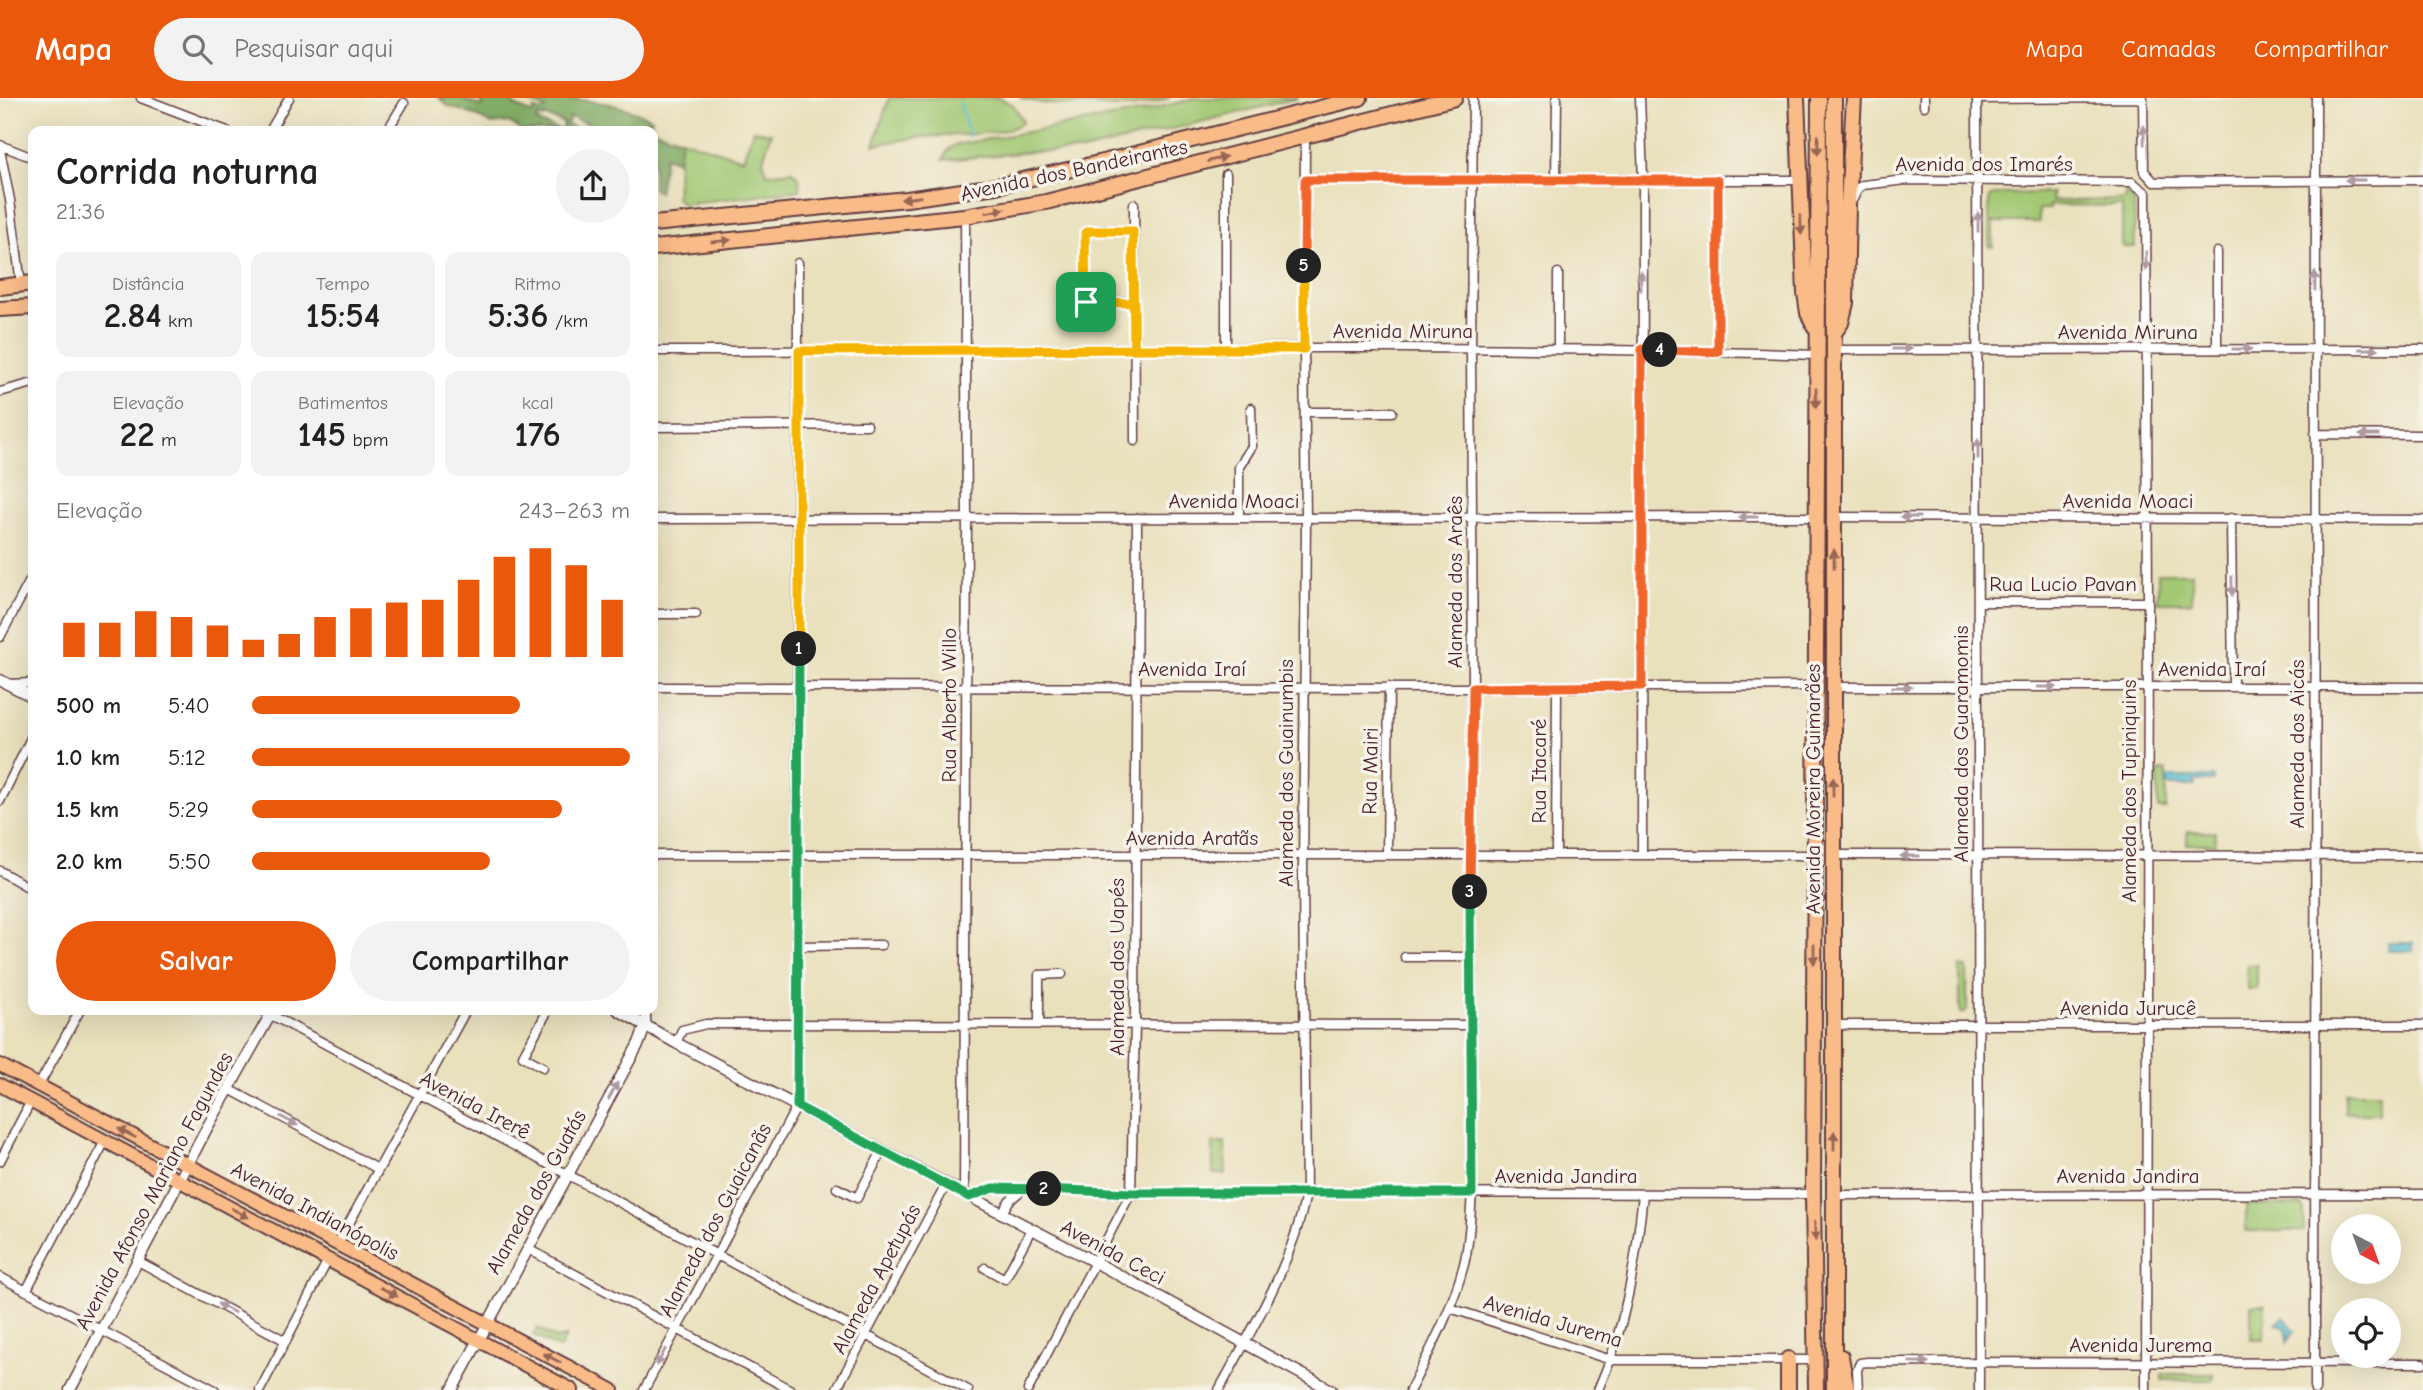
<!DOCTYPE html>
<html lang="pt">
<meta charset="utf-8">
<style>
:root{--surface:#fff;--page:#f2f2f2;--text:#202124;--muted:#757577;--accent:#ea580c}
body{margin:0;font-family:"Comic Neue",sans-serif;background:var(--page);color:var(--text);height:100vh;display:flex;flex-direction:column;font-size:26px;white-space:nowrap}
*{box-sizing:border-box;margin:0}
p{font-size:23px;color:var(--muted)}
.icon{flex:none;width:38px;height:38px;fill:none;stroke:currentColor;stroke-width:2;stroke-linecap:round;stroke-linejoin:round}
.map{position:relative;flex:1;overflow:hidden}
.details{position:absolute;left:28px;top:28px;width:630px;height:889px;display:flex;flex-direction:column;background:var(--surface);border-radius:14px;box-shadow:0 7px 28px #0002}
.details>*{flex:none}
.needle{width:46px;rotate:139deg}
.buttons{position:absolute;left:2331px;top:1116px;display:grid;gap:14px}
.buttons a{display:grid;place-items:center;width:70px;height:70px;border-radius:50%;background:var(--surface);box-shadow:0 7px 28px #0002;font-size:35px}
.pin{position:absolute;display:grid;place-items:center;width:60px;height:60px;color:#fff;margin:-30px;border-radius:14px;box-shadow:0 4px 10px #0006}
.km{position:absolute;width:35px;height:35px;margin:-18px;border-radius:50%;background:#222;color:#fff;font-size:19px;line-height:35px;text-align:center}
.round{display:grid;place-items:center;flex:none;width:74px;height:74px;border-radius:37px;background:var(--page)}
.overview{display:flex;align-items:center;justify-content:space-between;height:119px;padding:0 28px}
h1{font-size:38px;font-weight:600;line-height:52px}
.metrics{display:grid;grid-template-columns:repeat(3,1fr);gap:10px;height:119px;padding:7px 28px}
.metrics div{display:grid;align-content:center;border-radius:14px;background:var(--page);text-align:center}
.metrics b{font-size:35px;font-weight:600}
.metrics small{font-size:19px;font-weight:400}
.metrics p{font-size:19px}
.chart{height:196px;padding:14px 28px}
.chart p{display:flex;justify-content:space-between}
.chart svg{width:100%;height:126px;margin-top:7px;stroke:var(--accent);stroke-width:6}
.button{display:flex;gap:14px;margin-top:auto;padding:14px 28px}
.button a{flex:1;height:80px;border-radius:42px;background:var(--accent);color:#fff;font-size:28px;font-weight:600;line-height:80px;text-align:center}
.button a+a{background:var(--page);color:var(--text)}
ul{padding:0 28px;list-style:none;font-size:23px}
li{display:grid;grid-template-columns:112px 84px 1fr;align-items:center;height:52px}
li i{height:18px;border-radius:9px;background:var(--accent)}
header{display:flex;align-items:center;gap:42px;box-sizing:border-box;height:98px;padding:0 35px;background:var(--accent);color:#fff}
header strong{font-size:33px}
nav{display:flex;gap:38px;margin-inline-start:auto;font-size:24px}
.search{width:490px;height:63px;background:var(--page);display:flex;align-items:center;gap:18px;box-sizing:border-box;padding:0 24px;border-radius:38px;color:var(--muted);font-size:26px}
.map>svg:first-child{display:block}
.green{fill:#a2c873;stroke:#76744f;stroke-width:2}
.forest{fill:#81ac65;stroke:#666648;stroke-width:2;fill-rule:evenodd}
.water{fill:#52bccd;stroke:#4e6e7c;stroke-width:2}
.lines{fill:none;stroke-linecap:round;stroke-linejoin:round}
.stream{stroke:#52bccd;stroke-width:2.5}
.minor-casing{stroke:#623c41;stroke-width:11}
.tertiary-casing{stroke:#623c41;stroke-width:13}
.primary-casing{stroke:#623c41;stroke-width:16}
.trunk-casing{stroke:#623c41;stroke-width:18}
.minor{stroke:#fff;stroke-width:8}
.tertiary{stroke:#fff;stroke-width:10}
.primary{stroke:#f9bc89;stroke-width:12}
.trunk{stroke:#f9bc89;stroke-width:14}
.oneway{fill:#ae9aa0}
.oneway2{fill:#965}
.split-1-casing{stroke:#fff;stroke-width:14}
.split-2-casing{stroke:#fff;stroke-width:14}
.split-3-casing{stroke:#fff;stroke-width:14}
.split-4-casing{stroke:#fff;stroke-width:14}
.split-5-casing{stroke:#fff;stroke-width:14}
.split-6-casing{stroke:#fff;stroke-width:14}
.split-1{stroke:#f5b400;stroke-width:9}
.split-2{stroke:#22a559;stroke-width:9}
.split-3{stroke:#22a559;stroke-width:9}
.split-4{stroke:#f0652b;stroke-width:9}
.split-5{stroke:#f0652b;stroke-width:9}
.split-6{stroke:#f5b400;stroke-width:9}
.labels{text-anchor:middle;stroke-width:7;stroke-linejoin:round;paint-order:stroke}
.street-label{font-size:21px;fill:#4a1f2b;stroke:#f7f3e8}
</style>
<header>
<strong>Mapa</strong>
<div class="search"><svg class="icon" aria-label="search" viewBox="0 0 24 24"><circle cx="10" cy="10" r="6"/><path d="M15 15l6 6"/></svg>Pesquisar aqui</div>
<nav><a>Mapa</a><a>Camadas</a><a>Compartilhar</a></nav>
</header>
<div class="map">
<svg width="2423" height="1292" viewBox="0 0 2423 1292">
<rect width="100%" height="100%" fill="#f7f3e8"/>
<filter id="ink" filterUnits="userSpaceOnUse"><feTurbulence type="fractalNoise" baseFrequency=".0143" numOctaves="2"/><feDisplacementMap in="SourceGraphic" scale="14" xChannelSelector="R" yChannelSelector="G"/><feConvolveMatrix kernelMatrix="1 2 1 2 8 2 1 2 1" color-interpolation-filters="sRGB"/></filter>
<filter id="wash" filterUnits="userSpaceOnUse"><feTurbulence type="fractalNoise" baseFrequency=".00686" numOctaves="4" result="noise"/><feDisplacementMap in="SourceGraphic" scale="28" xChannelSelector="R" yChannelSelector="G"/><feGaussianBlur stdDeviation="1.57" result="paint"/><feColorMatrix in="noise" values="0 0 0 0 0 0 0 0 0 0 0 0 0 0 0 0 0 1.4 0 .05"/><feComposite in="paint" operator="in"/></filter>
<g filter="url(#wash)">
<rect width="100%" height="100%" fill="#e9e0bc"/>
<path class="green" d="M889 0H1000L1013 7 1023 23C1015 38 942 37 923 39 906 41 890 44 874 47Z
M1020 0H1170C1154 5 1138 9 1121 9 1111 9 1102 7 1092 7 1067 7 1045 8 1020 0Z
M1196 0H1298L1082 53 1030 54 943 62 949 51 955 47 1145 13Z
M753 32 771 35 763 62 767 76 792 73 799 79 800 92 683 106 676 100 678 63 681 41 743 61Z
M2126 94 2134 102 2135 149H2122V108L2050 107V111H2039V124H1993V149H1989V103L1991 98 1997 96 2052 95V103L2125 102Z
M2158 475H2192V504H2158Z
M2166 673V711H2158V674Z
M2187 734H2215V746H2187Z
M2247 867H2257V891H2247Z
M1960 869 1967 870V912L1965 915H1960Z
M2379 995V1015H2345V995Z
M1213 1045H1225L1226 1076H1213Z
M2246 1107H2301L2304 1110V1133H2246Z
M2251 1207H2265L2264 1241H2251Z
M537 1230 557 1241 566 1239 559 1251 533 1237Z
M2162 1276H2213V1282H2162Z"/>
<path class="forest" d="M439 0H466L465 2 482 9 483 4 473 0H501L510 3 514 0 513 7 533 16 534 11 541 14 546 11 520 0C566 0 612 0 652 21L649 30 681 41 678 63 665 58 659 94 653 91V33H608L570 19 567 27 583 33H522L509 24 492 26 474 17 448 8ZM538 18 543 20 544 18 564 25 562 33 537 24Z"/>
<path class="water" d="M2167 679H2214V683H2195V688H2167Z
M2388 845H2413V853H2388Z
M2284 1219 2295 1233 2287 1244V1233L2281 1227 2276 1226Z"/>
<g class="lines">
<path class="stream" d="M960 5 969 38"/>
</g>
</g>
<g filter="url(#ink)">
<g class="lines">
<g class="minor-casing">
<path id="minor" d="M141 0 227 33
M1640 0 1643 81 1642 756
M1924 0V8
M1977 0 1979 1292
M2143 0 2144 73
M1977 1 2142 0
M270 33 289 0
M387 33 404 5
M484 33H485
M0 47 33 60
M0 52 10 102 21 186
M2144 73 2154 84 2423 82
M1226 76V251
M1556 81 1557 0
M1305 82H1799
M1718 82V254
M2146 95 2148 504 2146 1292
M1853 101 1858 90 1863 87 1906 82 2132 84 2146 95
M1134 106 1135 343
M1133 133H1090L1085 135V202L1134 204
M1558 175V251
M2217 251V154
M1834 252 2423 251
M653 253C1041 253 1429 244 1817 257
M0 294 33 285
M1306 314H1392
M653 329 867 327
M2315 336 2423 337
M1833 419 2423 422
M1239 420V369L1252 348 1251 310
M2231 420 2233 588
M653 421 1816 419
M1979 504H2148
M653 516H696
M0 539 33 477
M8 586 33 585
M653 589 1473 590 1815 588
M1833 589H2423
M0 703 33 636
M653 757H1815
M1387 757 1389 589
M1556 757 1557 589
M1833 757 2423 758
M0 773 33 792
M797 848 881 847
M1405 859H1471
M262 912 968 1292
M646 926V912
M1039 926V877L1062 876
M1833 927H2423
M676 945 682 932 706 926 1472 927
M543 969 523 958 548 912
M39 987 80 912
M229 991 378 1071
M0 1063 31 1003
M837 1090 857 1100 882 1053
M964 1097 967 421 965 118
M1834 1097 2423 1096
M969 1099 993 1091 1005 1090 1131 1095 1813 1096
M1002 1115 1009 1103 1024 1090
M337 1147 466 912
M528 1151 791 1292
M138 1163 286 1243
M985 1170 1005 1181 1031 1132
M0 1179 215 1292
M26 1193 105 1043
M1450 1210 1611 1262H1816
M260 1292 328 1162
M644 1292 797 1008 798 165
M836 1292 946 1087
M1028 1292 1131 1095 1135 926 1137 420
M1219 1292C1253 1229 1292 1167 1306 1096L1303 778 1306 421 1304 251 1305 39
M1410 1292C1431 1251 1453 1210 1464 1166 1470 1143 1470 1119 1472 1095L1470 757 1473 590 1471 251 1473 0
M1598 1292C1626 1229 1636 1163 1643 1096
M1858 1292 1857 1272 1860 1265 1867 1264 2423 1265
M2315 1292 2316 0"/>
</g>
<g class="tertiary-casing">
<path id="tertiary" d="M0 582 33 599
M618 912 676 945 1095 1164 1331 1292
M70 1292 208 1028 273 912
M452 1292 639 945 646 926"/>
</g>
<g class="primary-casing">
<path id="primary" d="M0 967 612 1292
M0 987 572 1292"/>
</g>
<g class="trunk-casing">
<path id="trunk" d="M1797 0 1805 195 1808 215 1814 228
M1834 0V1292
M653 126 907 101 996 88 1099 65 1360 0
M653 150 964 118 1046 104 1455 0
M0 189 33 185
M0 211 33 209
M1834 235 1841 225 1846 205 1848 107 1854 0
M1841 1259 1847 1292
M1788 1261V1292
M1816 1292 1813 1096 1819 0"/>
</g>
<use href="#minor" class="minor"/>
<use href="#tertiary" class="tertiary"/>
<use href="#primary" class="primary"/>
<use href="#trunk" class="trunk"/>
</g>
<defs><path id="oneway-solid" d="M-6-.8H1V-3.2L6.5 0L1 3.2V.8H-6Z" transform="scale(1.75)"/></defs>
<g class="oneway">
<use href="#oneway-solid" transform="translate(2144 37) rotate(-91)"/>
<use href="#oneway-solid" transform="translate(2355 82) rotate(-180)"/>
<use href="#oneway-solid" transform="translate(1978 124) rotate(-90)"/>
<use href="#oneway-solid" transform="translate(2146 163) rotate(90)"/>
<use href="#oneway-solid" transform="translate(1641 183) rotate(-90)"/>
<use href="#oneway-solid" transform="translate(2315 183) rotate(-90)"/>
<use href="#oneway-solid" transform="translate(1902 251)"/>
<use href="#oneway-solid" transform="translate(2242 251)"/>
<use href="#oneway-solid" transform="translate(2369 251)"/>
<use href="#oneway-solid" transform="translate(2369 337) rotate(-180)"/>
<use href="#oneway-solid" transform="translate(1978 351) rotate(-90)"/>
<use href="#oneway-solid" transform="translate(1748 419) rotate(-180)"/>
<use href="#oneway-solid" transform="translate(1910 419) rotate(180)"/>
<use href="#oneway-solid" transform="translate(2232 488) rotate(89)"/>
<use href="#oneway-solid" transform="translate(1902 589)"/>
<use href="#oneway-solid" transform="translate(2047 589)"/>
<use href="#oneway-solid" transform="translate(1910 758) rotate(-180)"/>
<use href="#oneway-solid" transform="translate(613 993) rotate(-62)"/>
<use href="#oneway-solid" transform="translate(289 1023) rotate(28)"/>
<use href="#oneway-solid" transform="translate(226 1210) rotate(-152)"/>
<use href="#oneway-solid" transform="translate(661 1259) rotate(118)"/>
<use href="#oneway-solid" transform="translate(1919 1264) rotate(1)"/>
</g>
<g class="oneway2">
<use href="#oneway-solid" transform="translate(1818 47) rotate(91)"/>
<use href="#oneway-solid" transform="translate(1217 61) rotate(-14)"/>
<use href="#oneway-solid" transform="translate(911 100) rotate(172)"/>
<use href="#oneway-solid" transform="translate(995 113) rotate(-11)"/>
<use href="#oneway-solid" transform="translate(1801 127) rotate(87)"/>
<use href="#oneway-solid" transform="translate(721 143) rotate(-6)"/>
<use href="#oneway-solid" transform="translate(1816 300) rotate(90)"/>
<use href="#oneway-solid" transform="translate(1834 461) rotate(-90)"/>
<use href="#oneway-solid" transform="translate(1833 689) rotate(-90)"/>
<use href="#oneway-solid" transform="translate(1814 856) rotate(90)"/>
<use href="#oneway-solid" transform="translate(127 1035) rotate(-152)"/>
<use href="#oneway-solid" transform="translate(1834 1043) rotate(-90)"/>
<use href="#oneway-solid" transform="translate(240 1115) rotate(28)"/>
<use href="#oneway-solid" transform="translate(1815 1133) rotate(88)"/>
<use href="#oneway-solid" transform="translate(389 1194) rotate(28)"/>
<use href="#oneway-solid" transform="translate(552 1260) rotate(-152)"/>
</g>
</g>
<g class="lines" filter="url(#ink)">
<g class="split-1-casing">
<path id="split-1" d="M799 551V253L1134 251V205L1086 204"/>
</g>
<g class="split-2-casing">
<path id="split-2" d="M799 551 797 1008 969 1099 993 1090 1044 1091"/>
</g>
<g class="split-3-casing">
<path id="split-3" d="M1044 1091 1131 1095H1472L1470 794"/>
</g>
<g class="split-4-casing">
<path id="split-4" d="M1470 794 1473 590 1642 588V251L1660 252"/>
</g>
<g class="split-5-casing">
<path id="split-5" d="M1304 168 1305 82H1718V254L1660 252"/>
</g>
<g class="split-6-casing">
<path id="split-6" d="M1086 204 1085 135 1090 133H1133L1134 251H1304V168"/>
</g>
<use href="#split-1" class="split-1"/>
<use href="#split-2" class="split-2"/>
<use href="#split-3" class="split-3"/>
<use href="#split-4" class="split-4"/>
<use href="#split-5" class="split-5"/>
<use href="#split-6" class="split-6"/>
</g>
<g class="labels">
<g class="street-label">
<text x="1984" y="73">Avenida dos Imarés</text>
<text transform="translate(1074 72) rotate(-12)" y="7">Avenida dos Bandeirantes</text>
<text x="1403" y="240">Avenida Miruna</text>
<text x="2128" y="241">Avenida Miruna</text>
<text x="1234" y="410">Avenida Moaci</text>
<text x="2128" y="410">Avenida Moaci</text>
<text transform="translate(1455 484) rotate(-90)" y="7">Alameda dos Araês</text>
<text x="2063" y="493">Rua Lucio Pavan</text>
<text x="1192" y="578">Avenida Iraí</text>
<text x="2212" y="578">Avenida Iraí</text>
<text transform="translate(949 607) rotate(-90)" y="7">Rua Alberto Willo</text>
<text transform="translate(1961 646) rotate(-90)" y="7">Alameda dos Guaramomis</text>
<text transform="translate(2297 646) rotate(-90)" y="7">Alameda dos Aicás</text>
<text transform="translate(1370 673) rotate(-89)" y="7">Rua Mairi</text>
<text transform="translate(1539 673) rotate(-90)" y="7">Rua Itacaré</text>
<text transform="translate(1286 675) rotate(-90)" y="7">Alameda dos Guainumbis</text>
<text transform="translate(1813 691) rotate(-90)" y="7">Avenida Moreira Guimarães</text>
<text transform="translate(2129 693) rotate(-90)" y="7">Alameda dos Tupiniquins</text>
<text x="1192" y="747">Avenida Aratãs</text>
<text transform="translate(1117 869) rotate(-90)" y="7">Alameda dos Uapés</text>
<text x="2128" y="917">Avenida Jurucê</text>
<text transform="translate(475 1007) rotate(28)" y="7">Avenida Irerê</text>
<text x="1566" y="1085">Avenida Jandira</text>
<text x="2128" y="1085">Avenida Jandira</text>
<text transform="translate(154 1093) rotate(-62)" y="7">Avenida Afonso Mariano Fagundes</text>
<text transform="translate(536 1094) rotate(-61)" y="7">Alameda dos Guatás</text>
<text transform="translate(315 1113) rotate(28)" y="7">Avenida Indianópolis</text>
<text transform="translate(715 1122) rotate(-62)" y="7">Alameda dos Guaicanãs</text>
<text transform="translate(1113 1154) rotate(28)" y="7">Avenida Ceci</text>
<text transform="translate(876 1181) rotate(-62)" y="7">Alameda Apetupás</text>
<text transform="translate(1553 1223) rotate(16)" y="7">Avenida Jurema</text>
<text x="2141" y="1254">Avenida Jurema</text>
</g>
</g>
</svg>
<div class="buttons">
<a><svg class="needle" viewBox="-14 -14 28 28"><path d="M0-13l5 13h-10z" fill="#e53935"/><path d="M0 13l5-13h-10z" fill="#757577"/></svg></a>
<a><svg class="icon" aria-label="locate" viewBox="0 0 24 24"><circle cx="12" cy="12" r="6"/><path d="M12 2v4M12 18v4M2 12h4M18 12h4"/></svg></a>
</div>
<div class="pin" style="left:1086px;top:204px;background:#1e9e55"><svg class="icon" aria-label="arrive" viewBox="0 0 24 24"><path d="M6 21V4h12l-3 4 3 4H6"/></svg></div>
<b class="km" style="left:799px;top:551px">1</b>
<b class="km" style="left:1044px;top:1091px">2</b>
<b class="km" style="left:1470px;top:794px">3</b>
<b class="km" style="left:1660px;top:252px">4</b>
<b class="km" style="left:1304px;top:168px">5</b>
<section class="details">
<div class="overview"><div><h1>Corrida noturna</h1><p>21:36</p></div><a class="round"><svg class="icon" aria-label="share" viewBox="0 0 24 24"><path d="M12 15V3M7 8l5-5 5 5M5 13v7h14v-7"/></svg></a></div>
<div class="metrics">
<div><p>Distância</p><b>2.84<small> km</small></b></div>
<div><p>Tempo</p><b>15:54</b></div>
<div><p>Ritmo</p><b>5:36<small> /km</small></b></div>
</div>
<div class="metrics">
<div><p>Elevação</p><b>22<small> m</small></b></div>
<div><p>Batimentos</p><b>145<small> bpm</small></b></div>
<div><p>kcal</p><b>176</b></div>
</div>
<div class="chart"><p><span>Elevação</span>243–263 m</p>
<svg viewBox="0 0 160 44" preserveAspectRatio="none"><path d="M5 44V32M15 44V32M25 44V28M35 44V30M45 44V33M55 44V38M65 44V36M75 44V30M85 44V27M95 44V25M105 44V24M115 44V17M125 44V9M135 44V6M145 44V12M155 44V24"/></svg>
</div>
<ul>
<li><b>500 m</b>5:40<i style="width:71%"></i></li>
<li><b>1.0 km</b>5:12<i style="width:100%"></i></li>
<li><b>1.5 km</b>5:29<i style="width:82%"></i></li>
<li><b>2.0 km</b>5:50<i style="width:63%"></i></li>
</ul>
<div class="button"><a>Salvar</a><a>Compartilhar</a></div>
</section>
</div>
